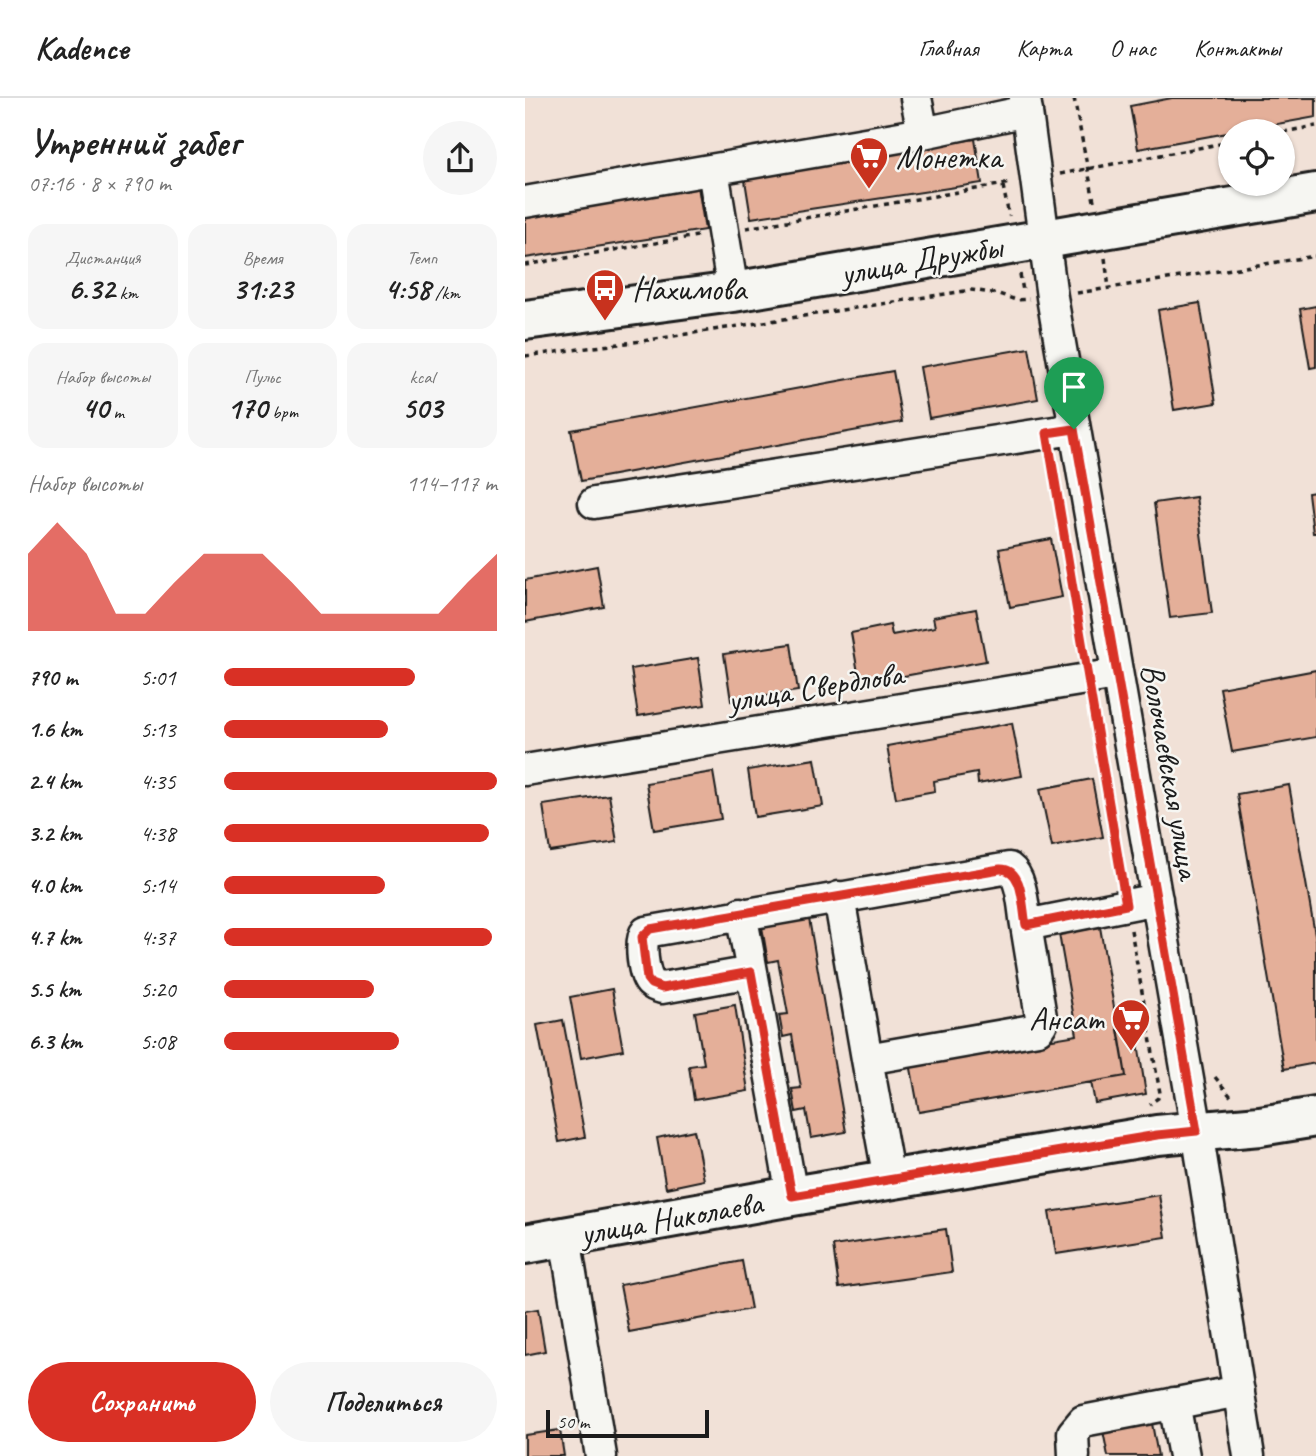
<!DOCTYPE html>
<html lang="ru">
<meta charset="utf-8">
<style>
:root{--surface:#fff;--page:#f6f6f6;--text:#222;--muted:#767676;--line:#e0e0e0;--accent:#d93025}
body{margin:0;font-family:Caveat,sans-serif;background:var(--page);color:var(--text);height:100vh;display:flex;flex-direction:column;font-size:26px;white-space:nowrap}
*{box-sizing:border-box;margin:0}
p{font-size:23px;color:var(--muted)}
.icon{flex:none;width:38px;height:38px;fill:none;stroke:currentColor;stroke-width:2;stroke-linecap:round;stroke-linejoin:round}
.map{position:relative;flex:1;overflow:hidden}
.drawer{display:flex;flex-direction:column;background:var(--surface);width:525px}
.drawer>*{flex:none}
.buttons{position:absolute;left:693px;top:21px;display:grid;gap:14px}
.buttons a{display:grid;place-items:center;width:77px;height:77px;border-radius:50%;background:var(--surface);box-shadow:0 2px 5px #0004;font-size:35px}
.scale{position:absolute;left:21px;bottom:18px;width:163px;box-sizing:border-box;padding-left:7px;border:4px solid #1c1c1c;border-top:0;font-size:19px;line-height:24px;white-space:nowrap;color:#1c1c1c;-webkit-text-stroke:5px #f6f6f2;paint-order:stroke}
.pin{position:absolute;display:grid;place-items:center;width:60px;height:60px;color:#fff;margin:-72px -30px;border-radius:50% 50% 50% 0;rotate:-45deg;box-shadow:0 0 7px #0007}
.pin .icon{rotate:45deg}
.round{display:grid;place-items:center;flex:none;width:74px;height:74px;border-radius:37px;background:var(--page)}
.headline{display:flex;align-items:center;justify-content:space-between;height:119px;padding:0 28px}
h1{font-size:38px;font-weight:600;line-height:52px}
.stats{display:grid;grid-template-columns:repeat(3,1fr);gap:10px;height:119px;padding:7px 28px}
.stats div{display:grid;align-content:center;border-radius:18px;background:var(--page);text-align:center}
.stats b{font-size:30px;font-weight:600}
.stats small{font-size:19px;font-weight:400}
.stats p{font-size:19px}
.chart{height:196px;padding:14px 28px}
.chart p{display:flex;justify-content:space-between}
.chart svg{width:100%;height:126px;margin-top:7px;fill:var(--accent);opacity:.7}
.cta{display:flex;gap:14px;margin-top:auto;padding:14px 28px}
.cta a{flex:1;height:80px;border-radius:42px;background:var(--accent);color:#fff;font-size:28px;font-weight:600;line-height:80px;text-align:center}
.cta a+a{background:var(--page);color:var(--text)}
ul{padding:0 28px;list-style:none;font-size:23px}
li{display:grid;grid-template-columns:112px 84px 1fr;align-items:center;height:52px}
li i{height:18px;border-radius:9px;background:var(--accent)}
header{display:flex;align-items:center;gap:42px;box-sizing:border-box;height:98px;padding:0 35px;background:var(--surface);border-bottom:2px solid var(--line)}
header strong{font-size:33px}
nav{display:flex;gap:38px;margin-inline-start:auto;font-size:24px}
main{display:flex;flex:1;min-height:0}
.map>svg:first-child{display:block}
.building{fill:#e4af99;stroke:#1c1c1c;stroke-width:2}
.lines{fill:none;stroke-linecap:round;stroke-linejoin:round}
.minor-casing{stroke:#1c1c1c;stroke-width:35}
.major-casing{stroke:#1c1c1c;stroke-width:44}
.path{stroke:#1c1c1c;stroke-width:3.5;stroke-dasharray:5 5;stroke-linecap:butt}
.minor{stroke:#f6f6f2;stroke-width:30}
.major{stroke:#f6f6f2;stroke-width:38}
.route-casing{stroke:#fff;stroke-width:14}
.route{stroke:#d93025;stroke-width:9}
.labels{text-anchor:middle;stroke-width:5;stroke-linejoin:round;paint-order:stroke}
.poi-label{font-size:33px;fill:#1c1c1c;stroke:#f6f6f2;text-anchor:start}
.street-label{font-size:33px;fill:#1c1c1c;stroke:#f6f6f2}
</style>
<header>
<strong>Kadence</strong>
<nav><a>Главная</a><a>Карта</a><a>О нас</a><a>Контакты</a></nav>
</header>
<main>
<section class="drawer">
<div class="headline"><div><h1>Утренний забег</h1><p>07:16 · 8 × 790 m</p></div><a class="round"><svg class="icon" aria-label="share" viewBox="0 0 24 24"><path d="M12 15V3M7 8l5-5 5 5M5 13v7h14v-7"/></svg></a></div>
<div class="stats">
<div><p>Дистанция</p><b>6.32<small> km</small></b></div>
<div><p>Время</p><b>31:23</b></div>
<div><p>Темп</p><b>4:58<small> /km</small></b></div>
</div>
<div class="stats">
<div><p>Набор высоты</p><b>40<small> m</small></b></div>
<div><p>Пульс</p><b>170<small> bpm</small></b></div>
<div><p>kcal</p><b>503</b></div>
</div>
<div class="chart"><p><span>Набор высоты</span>114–117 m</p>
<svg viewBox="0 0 160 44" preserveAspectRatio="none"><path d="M0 44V17L10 6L20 17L30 38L40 38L50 27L60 17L70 17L80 17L90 27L100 38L110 38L120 38L130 38L140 38L150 27L160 17V44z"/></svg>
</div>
<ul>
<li><b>790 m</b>5:01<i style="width:70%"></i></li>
<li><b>1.6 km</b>5:13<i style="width:60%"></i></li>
<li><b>2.4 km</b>4:35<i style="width:100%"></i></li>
<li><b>3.2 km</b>4:38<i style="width:97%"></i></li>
<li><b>4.0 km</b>5:14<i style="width:59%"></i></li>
<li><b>4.7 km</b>4:37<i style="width:98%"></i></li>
<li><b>5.5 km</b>5:20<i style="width:55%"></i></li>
<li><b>6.3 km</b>5:08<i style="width:64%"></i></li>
</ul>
<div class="cta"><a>Сохранить</a><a>Поделиться</a></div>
</section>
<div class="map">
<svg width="791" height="1358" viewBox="0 0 791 1358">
<rect width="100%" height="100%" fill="#f1e1d7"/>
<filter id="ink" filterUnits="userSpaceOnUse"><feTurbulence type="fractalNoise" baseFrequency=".0143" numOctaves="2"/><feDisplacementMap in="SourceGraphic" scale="14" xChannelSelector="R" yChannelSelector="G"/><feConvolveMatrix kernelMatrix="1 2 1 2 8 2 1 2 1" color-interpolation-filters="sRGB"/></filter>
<g filter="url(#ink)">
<path class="building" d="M647 0H791V19L613 51 605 8Z
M450 41 457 85 226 120 219 76Z
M173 88 180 132 0 160V116Z
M675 205 691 305 649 312 633 212Z
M791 208V269L785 270 775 211Z
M504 250 513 301 404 320 395 269Z
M368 273 377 324 56 383 46 332Z
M791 394V435H788L783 395Z
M671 399 687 515 645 520 629 405Z
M526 441 537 499 485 509 474 451Z
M72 468 79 509 0 524V482Z
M451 511 461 563 335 586 326 535 365 527 367 537 410 529 408 519Z
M266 546 273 593 206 603 199 556Z
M173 560 180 607 113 618 106 571Z
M791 572V639L707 654 695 590Z
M487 625 497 678 453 686 452 675 409 683 410 693 371 700 362 648Z
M290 661 298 708 230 719 223 672Z
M188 674 196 721 129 732 121 685Z
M567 681 578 739 527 749 515 691Z
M764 687 791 842V965L759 971 712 696Z
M84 697 92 744 25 754 18 707Z
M283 815 321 1034 286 1040 281 1012 271 1014 267 991 276 990 267 937 258 939 254 917 263 916 253 862 243 864 236 823Z
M575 829 601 978 394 1014 385 965 552 937 534 836Z
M87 891 98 952 56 960 45 899Z
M210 907 223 993 169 1002 164 968 179 966 170 914Z
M38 922 60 1039 34 1044 12 927Z
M610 926 621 996 570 1005 566 984 601 978 593 929Z
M169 1032 179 1082 141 1090 132 1040Z
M634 1097 641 1139 531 1156 524 1114Z
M421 1131 427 1174 314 1190 308 1148Z
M217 1163 226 1211 104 1234 95 1187Z
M13 1211 20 1253 0 1257V1213Z
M626 1320 633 1358H583L577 1328Z
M35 1332 39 1358H0V1337Z"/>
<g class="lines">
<g class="minor-casing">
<path id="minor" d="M391 0 398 35
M500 0 527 199 672 1033 724 1358
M188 72 208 194
M0 104 398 35 502 13
M69 405 549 331
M0 672 592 576
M314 799 342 961
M216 815 227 874
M364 1081 342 961 513 931 517 925 501 827 632 801
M267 1098 227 874 137 890C133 889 129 888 126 885 118 878 114 842 121 834L484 770C498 780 498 811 501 827
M40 1139 76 1358
M649 1305 659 1358
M549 1358 548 1335 558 1323 714 1293"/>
</g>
<g class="major-casing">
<path id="major" d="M0 222 208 194 791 95
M0 1146 267 1098 632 1037 735 1028 791 1019"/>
</g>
<path class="path" d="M549 0 569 103
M758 34 791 28
M535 76 705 44
M478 88 484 118
M221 130 486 85
M580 160 584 190
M0 167 172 138
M495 176 498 193
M552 195 791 158
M0 258 117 243 446 192 474 196 491 202 504 201
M526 359 559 555
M567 604 597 783
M606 832 635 995 633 1000 625 1006
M690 979 707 1000"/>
<use href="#minor" class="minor"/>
<use href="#major" class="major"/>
</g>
</g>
<g class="lines" filter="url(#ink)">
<g class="route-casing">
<path id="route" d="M549 331 672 1033 632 1037 267 1098 226 874 137 890 126 886 122 881 117 839 125 831 475 771C499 770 497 808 501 827L601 807 522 335Z"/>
</g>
<use href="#route" class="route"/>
</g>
<defs>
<g id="supermarket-pin" transform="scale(2.0125)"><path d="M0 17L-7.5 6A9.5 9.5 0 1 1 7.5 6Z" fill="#c8321e" stroke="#f6f6f2"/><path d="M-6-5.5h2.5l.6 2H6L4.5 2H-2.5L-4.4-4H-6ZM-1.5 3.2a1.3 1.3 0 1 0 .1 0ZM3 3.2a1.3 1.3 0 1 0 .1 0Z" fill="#fff"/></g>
<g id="bus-pin" transform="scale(2.0125)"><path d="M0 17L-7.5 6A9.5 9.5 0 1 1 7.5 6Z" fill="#c8321e" stroke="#f6f6f2"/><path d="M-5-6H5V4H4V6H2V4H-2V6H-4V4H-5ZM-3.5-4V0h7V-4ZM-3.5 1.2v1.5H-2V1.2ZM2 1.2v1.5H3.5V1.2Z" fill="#fff"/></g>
</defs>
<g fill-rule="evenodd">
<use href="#supermarket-pin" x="344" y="58"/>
<use href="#bus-pin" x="80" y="190"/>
<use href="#supermarket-pin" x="606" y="920"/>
</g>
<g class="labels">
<g class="poi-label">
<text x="371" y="70">Монетка</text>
<text x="107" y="202">Нахимова</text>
<text x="579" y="932" text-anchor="end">Ансат</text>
</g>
<g class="street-label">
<text transform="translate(396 161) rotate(-10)" y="12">улица Дружбы</text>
<text transform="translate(290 588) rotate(-9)" y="12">улица Свердлова</text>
<text transform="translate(647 673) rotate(80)" y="12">Волочаевская улица</text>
<text transform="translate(146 1119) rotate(-10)" y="12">улица Николаева</text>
</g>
</g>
</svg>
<div class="buttons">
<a><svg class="icon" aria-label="locate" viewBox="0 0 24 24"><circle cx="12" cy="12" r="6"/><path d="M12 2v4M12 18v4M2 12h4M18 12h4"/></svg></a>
</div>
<div class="scale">50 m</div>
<div class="pin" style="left:549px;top:331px;background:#1e9e55"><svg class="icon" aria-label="arrive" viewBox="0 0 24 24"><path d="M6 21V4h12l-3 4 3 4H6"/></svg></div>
</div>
</main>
